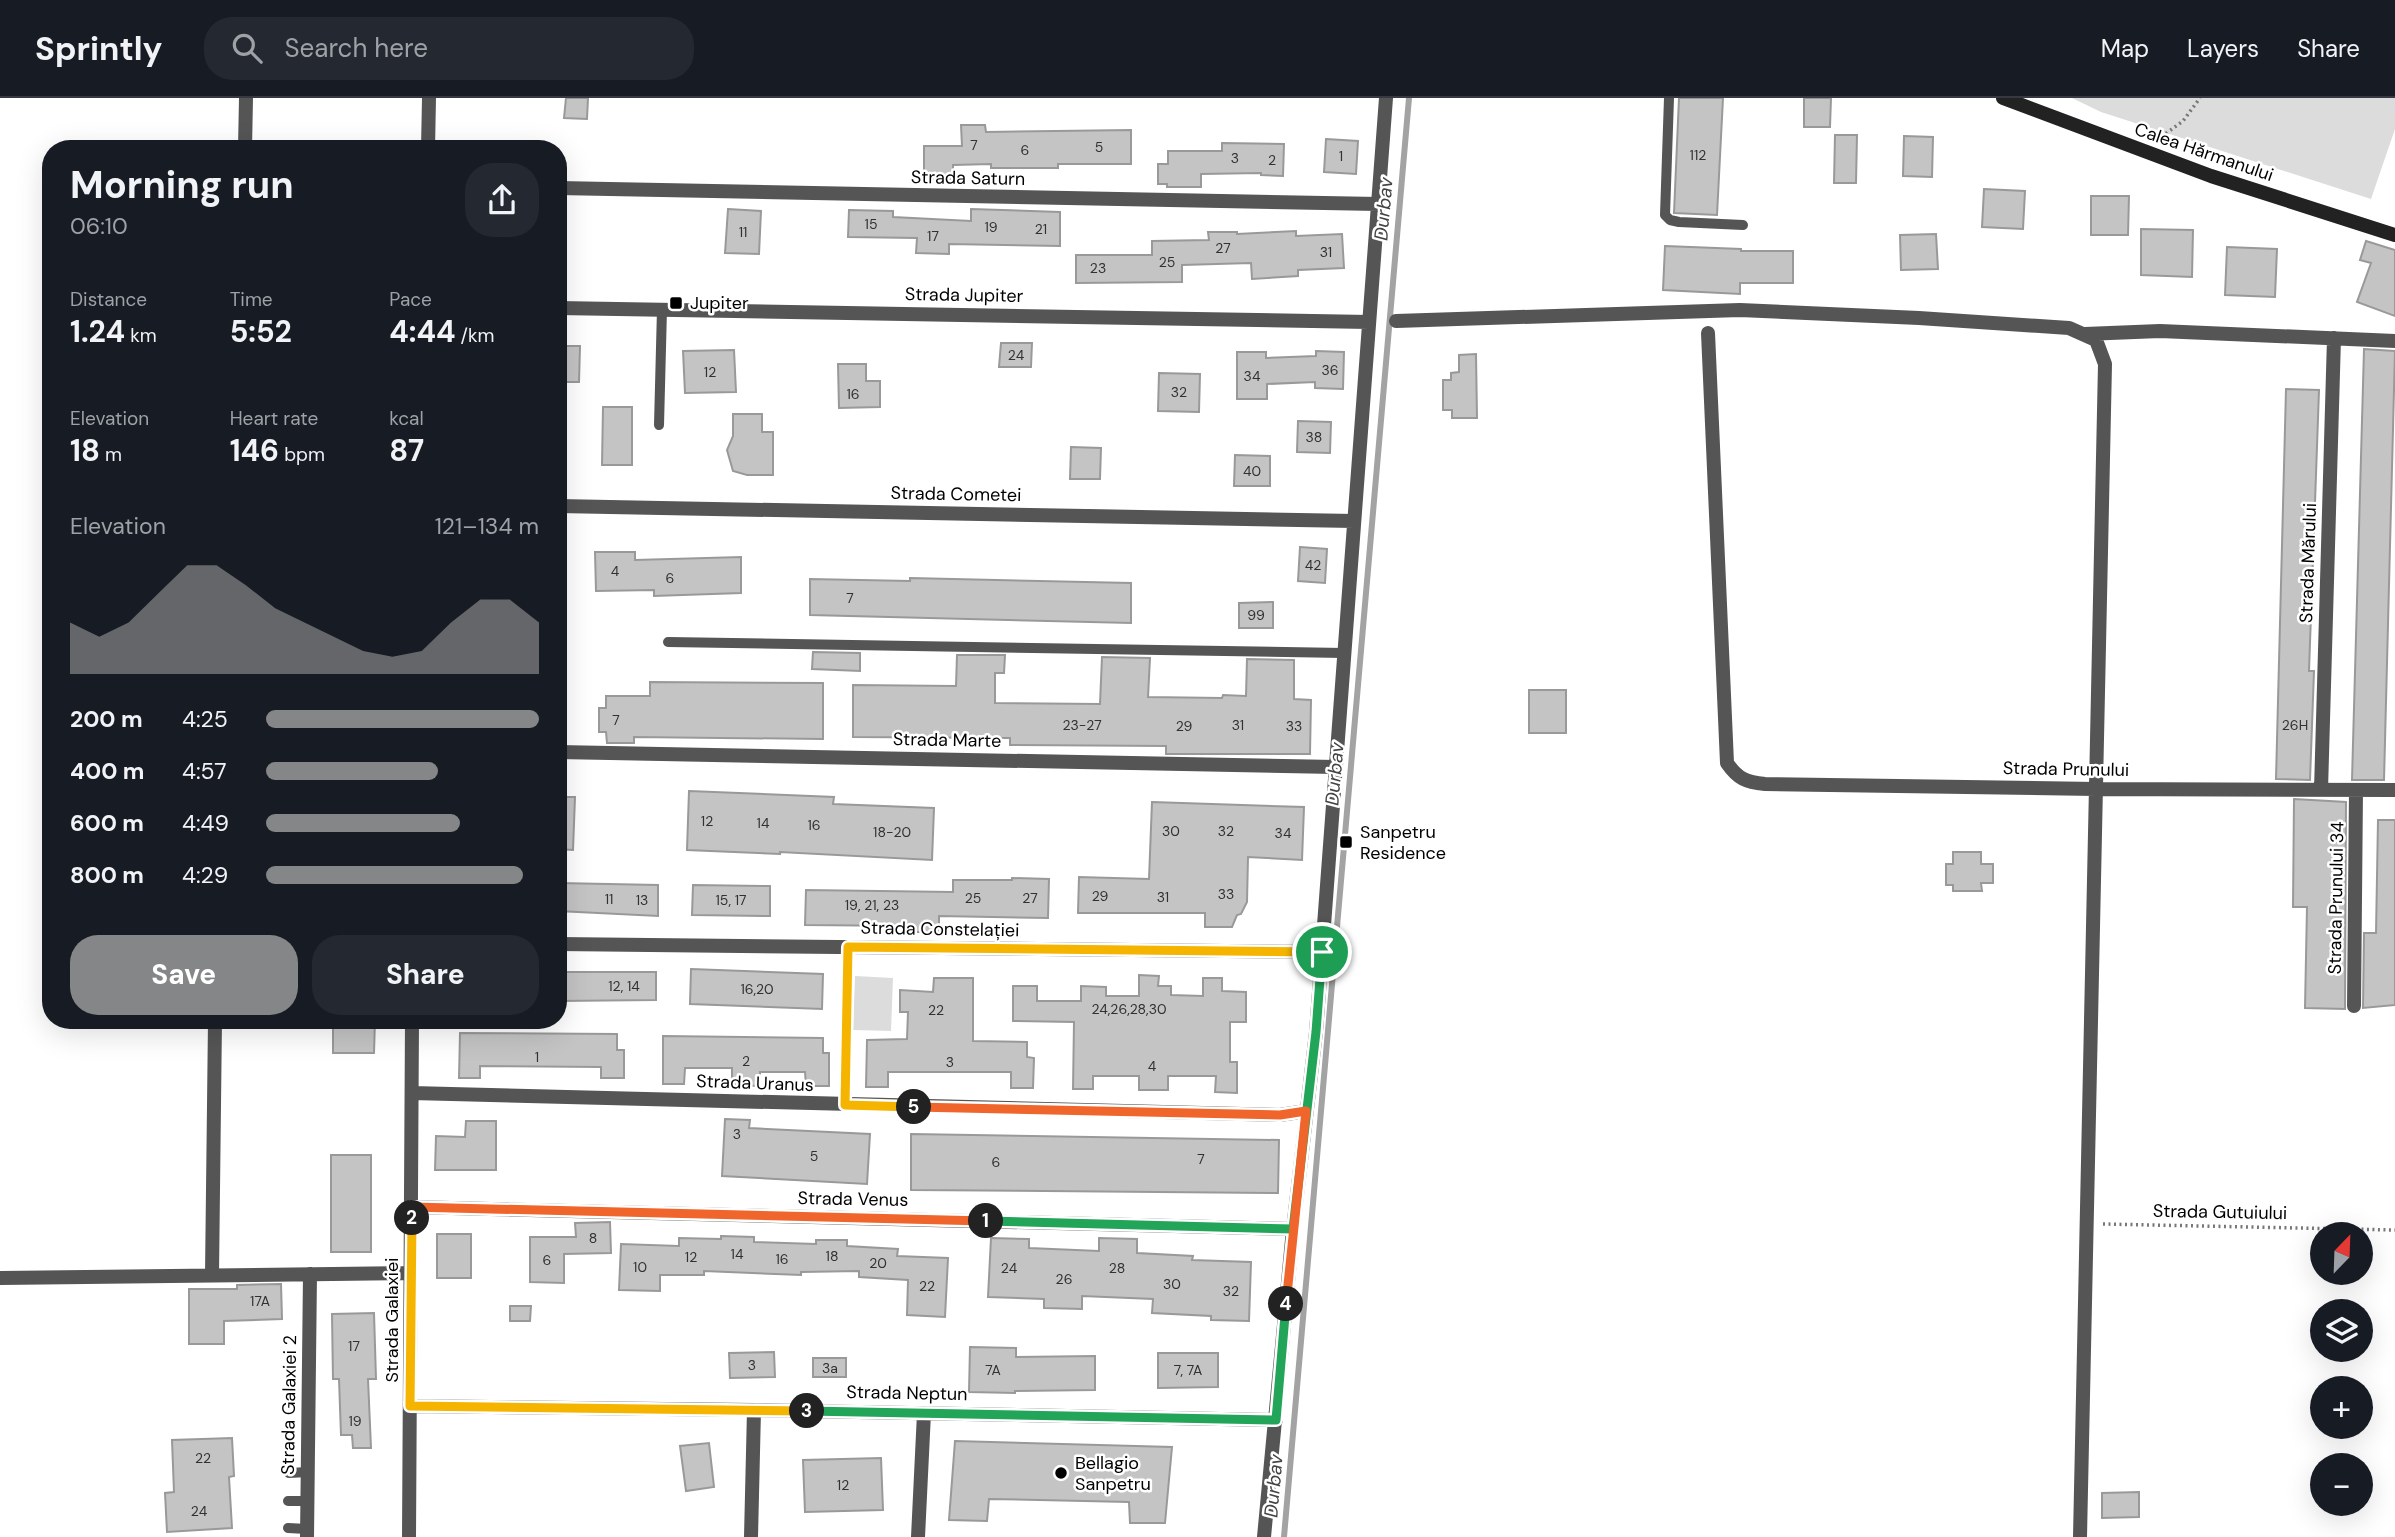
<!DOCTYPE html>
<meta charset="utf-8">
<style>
:root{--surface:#171b24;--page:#242831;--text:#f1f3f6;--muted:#9ea1a6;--line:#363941;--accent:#858687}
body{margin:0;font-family:"DM Sans",sans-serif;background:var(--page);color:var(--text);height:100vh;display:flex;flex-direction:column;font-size:26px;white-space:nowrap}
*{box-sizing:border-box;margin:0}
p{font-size:23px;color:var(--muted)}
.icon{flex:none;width:38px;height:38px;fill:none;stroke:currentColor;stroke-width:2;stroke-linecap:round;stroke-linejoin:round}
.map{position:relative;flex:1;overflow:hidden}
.details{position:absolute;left:42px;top:42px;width:525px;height:889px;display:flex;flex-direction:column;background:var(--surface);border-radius:28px;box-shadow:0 7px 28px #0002}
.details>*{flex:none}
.needle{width:46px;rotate:23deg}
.tools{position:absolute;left:2310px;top:1124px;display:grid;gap:14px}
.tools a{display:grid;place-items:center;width:63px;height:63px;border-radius:50%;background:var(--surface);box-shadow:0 7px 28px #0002;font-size:35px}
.pin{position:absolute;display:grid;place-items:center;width:60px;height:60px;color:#fff;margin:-30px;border:4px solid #fff;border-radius:50%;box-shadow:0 2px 7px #0007}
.km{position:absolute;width:35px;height:35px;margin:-18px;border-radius:50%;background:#222;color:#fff;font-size:19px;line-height:35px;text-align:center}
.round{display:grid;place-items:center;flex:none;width:74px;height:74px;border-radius:28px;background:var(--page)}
.head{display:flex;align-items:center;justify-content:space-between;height:119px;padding:0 28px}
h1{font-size:38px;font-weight:700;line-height:52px}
.stats{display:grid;grid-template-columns:repeat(3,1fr);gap:10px;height:119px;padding:7px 28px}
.stats div{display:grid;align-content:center}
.stats b{font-size:30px;font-weight:700}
.stats small{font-size:19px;font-weight:400}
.stats p{font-size:19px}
.chart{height:196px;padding:14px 28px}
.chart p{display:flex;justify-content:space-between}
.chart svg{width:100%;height:126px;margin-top:7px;fill:var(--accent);opacity:.7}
.cta{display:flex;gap:14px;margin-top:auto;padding:14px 28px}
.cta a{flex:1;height:80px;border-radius:28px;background:var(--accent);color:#fff;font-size:28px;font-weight:700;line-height:80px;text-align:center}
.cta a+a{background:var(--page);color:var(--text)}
ul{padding:0 28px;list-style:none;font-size:23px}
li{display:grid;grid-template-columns:112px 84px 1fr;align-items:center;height:52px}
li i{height:18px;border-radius:9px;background:var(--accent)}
header{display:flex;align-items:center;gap:42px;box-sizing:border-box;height:98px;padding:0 35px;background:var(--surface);border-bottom:2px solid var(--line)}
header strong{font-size:33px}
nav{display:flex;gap:38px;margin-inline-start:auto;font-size:24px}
.search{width:490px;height:63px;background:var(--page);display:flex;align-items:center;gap:18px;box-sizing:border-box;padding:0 24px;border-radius:28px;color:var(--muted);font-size:26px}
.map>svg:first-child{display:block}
.green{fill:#dcdcdc}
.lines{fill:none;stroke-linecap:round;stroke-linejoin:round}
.stream{stroke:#a3a3a3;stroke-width:6}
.building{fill:#c4c4c4;stroke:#999;stroke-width:2}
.path{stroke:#777;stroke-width:3.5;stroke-dasharray:2 3.5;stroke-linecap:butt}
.lane{stroke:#555;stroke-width:10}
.street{stroke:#555;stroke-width:14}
.secondary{stroke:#222;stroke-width:14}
.split-1-casing{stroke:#fff;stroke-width:14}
.split-2-casing{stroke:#fff;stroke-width:14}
.split-3-casing{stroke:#fff;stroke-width:14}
.split-4-casing{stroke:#fff;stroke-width:14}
.split-5-casing{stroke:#fff;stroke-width:14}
.split-6-casing{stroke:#fff;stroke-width:14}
.split-1{stroke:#22a559;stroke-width:9}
.split-2{stroke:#f0652b;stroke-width:9}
.split-3{stroke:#f5b400;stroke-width:9}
.split-4{stroke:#22a559;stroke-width:9}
.split-5{stroke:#f0652b;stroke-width:9}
.split-6{stroke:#f5b400;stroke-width:9}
.poi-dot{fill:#000;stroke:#fff;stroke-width:2.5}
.labels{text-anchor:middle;stroke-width:5;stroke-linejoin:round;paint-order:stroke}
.number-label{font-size:14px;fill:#313131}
.street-label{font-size:18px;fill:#000;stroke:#fff}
.poi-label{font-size:18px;fill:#000;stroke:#fff;text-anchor:start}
.water-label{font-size:19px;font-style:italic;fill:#444;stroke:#fff}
</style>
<header>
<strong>Sprintly</strong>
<div class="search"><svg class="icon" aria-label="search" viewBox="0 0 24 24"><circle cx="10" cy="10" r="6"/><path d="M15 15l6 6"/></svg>Search here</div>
<nav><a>Map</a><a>Layers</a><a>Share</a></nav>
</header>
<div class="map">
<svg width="2395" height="1439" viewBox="0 0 2395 1439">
<rect width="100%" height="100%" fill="#fff"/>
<path class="green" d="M2072 0H2395V31L2371 101 2101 14Z
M855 878 893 880 891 933 853 932Z"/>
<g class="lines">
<path class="stream" d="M1284 1439 1409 0"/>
</g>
<path class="building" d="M566 0H588L587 21 564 20Z
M1679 0H1723L1717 117 1674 115Z
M1804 0H1831L1830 29H1804Z
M961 27H985L986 34 1131 32V66H1058V70H991V66L953 67V81H924V48H962Z
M1835 37H1857L1856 85H1834Z
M1904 38 1933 39 1932 79 1903 78Z
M1326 41 1358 43 1356 76 1324 74Z
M1222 45 1284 46 1283 78 1261 77V75L1201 76V89H1167V86H1158V66H1168V53H1222Z
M1984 91 2025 93 2023 131 1982 129Z
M2091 98H2129L2128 137H2091Z
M728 111 761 113 759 156 725 155Z
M971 111 1060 114V148L949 146V156L916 155 917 140 848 139 849 112 893 113V119L971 123Z
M2141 131 2193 132 2192 179 2141 177Z
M1296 133V138L1342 136 1344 170 1298 172V178L1252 181 1251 165 1182 167V184L1076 185V157H1152V143L1209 142 1208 134H1237V136Z
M1936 136 1938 171 1901 172 1900 137Z
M2366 143 2395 152V218L2357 204 2371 165 2360 162Z
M1665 148 1741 151V153H1793V185H1740V196L1663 192Z
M2227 149 2277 151 2275 199 2225 197Z
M1001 245H1032L1031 269H999Z
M558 248H580L579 284H558Z
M2364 251 2395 253 2384 682H2352Z
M734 252 736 294 685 295 683 253Z
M1316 253 1344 254 1343 291 1315 290V284L1267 286V301H1237V254H1266V260L1316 258Z
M1476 256 1477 320H1452V312H1443V282H1451V275L1459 274V257Z
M838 266H866V283H880V309L839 310Z
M1159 275 1200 276 1199 314 1158 313Z
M2286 291 2319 292 2309 573H2314L2310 682 2276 681Z
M603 309H632V367H602Z
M733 316H762V334H773V377H747L733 373 727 352 733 338Z
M1298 323 1331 324 1330 355 1297 354Z
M1071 349 1101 350 1100 381H1070Z
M1235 357 1270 358V388H1234Z
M1300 449 1327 451 1325 485 1298 483Z
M595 454H635V462L741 459V495L654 498V492L596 493Z
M910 480 1131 485V525L810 517V481L910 483Z
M1273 504V530H1239V505Z
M813 554 860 555V573L812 571Z
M957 557H1005L1004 575H995V605L1100 606 1102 559 1150 560 1148 599 1222 600 1223 597 1246 598 1247 561 1294 562V601L1311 602 1310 656H1166V648L1010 647V640L853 639V587L956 588Z
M650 584 823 585V641L634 639V645H607L606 634H599V610H606V598H650Z
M1529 592H1566V635H1529Z
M689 693 834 699 833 706 934 710 932 762 780 754V756L687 752Z
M558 699H575L573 752 558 751Z
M2294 701 2346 704 2345 911 2305 910 2307 809H2293Z
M1152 704 1304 709 1302 762 1248 759 1247 804 1241 816 1237 817 1232 829H1205V815H1078L1079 779 1149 781Z
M2378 722H2395V907L2363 910 2364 835H2376Z
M1953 754H1981V766H1993V785H1981L1982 793H1953V787H1946V766H1953Z
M1012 780 1049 781 1048 820 939 818V834H911V828L805 827 806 792 953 794V782H1012Z
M558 785 658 787V818L558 813Z
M693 787 770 788V818L692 817Z
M691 871 823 876 822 911 690 906Z
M558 874H656V902L558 903Z
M1139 877 1159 878 1158 888H1171V897L1203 898V880H1222V893L1246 894V924H1230V964H1237V995L1215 994 1216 978H1168V992H1139V978H1093V991H1073L1074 924 1013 923V888H1037V903H1081V888L1106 889V898H1139Z
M934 880H973V943L1027 944V959L1034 960 1033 990H1011V974H888V989H866L867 942 907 941 908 914H900V892L933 894Z
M333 922H375L374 955H333Z
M460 935 617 936V952H624V980H601V969L480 968V980H459Z
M663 938 823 940V955H829V988H806L805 974H760V988L732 987V970H685L684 986H663Z
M725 1021 750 1022 749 1030 870 1036 867 1086 722 1078Z
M466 1023H496V1072H435L436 1038 465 1039Z
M911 1036 1279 1042 1278 1095 911 1092Z
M331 1057H371V1154H331Z
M610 1124 611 1155 564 1156V1185L530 1184V1139H576L575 1125Z
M437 1136H471V1180H437Z
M721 1138 754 1139V1144L816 1146V1142H847V1148L898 1151 897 1158 948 1160 945 1219 907 1217 908 1182 859 1179V1173L801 1174V1177L704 1173V1177H660V1193L619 1192 621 1146 679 1148V1140L721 1141Z
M991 1140 1029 1141V1150L1099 1153V1140L1137 1141V1155L1193 1158 1192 1162 1251 1164 1249 1223 1211 1222V1218L1152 1215 1153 1201 1082 1198V1211L1044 1210V1201L988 1199Z
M281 1186 282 1221 224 1223V1246H189V1191H237V1187Z
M510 1208H531L530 1223H510Z
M374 1215 376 1281H368L371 1350H353L352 1337H341L339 1281H333L332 1216Z
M970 1249 1016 1250V1259L1095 1258V1292L1015 1293V1295L969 1294Z
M774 1254 775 1279 730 1280 729 1255Z
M1158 1255H1218V1289L1158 1290Z
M813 1260H846V1279H813Z
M232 1340 234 1378 229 1379 232 1430 167 1434 165 1395 174 1394 172 1342Z
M955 1343 1172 1349 1165 1425H1130L1129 1404 989 1401 987 1423 949 1422Z
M709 1345 714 1389 686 1393 680 1348Z
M881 1360 883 1412 805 1414 803 1362Z
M2139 1394V1419L2102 1420V1395Z"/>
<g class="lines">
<path class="path" d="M2157 42 2183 23 2200 0
M845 990 847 865
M2103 1126 2395 1132"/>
<path class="lane" d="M1669 0 1665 117 1670 122 1679 124 1743 127
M659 327 662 211
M668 544 1344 555
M289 1375 308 1374
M288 1403H307
M288 1430 307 1431"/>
<path class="street" d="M245 51 246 0
M428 51 429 0
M558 90 1378 106
M558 210 1369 224
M1396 223 1740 212 1919 220 2069 230 2096 242 2105 266 2080 1439
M1708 235 1727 665C1738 681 1746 684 1765 686L2096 691 2395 692
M2085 236 2160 233 2395 243
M558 408 1354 423
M558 654 1335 669
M2321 692 2334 240
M558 846 1322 854
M2354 908 2356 692
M412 995 1280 1017 1306 1013
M412 1109 1293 1131
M212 1177 215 922
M0 1180 411 1175
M410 1308 754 1312 1276 1322
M307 1439 310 1176
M409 1439 412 922
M751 1439 754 1312
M918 1439 924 1315
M1264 1439 1293 1131 1316 934 1386 0"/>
<path class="secondary" d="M2003 0 2211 78 2395 137"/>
</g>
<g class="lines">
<g class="split-1-casing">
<path id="split-1" d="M986 1123 1293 1131 1316 934 1322 854"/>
</g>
<g class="split-2-casing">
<path id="split-2" d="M412 1120V1109L986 1123"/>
</g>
<g class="split-3-casing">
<path id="split-3" d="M412 1120 410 1308 807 1313"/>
</g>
<g class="split-4-casing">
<path id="split-4" d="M807 1313 1276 1322 1286 1206"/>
</g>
<g class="split-5-casing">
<path id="split-5" d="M914 1009 1280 1017 1306 1013 1286 1206"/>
</g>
<g class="split-6-casing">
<path id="split-6" d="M914 1009 845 1007 848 849 1322 854"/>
</g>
<use href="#split-1" class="split-1"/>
<use href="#split-2" class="split-2"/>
<use href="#split-3" class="split-3"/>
<use href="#split-4" class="split-4"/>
<use href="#split-5" class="split-5"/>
<use href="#split-6" class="split-6"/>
</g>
<g class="poi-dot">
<rect x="669" y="198" width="14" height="14" rx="3.5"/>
<rect x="1339" y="737" width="14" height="14" rx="3.5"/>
<circle cx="1061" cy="1375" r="7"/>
</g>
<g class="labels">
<g class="number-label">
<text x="974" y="52">7</text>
<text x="1099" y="54">5</text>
<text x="1025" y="57">6</text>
<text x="1698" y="62">112</text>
<text x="1341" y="63">1</text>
<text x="1235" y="65">3</text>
<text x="1272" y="67">2</text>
<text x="871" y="131">15</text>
<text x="991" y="134">19</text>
<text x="1041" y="136">21</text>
<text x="743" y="139">11</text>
<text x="933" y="143">17</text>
<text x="1223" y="155">27</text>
<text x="1326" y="159">31</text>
<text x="1167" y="169">25</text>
<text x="1098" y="175">23</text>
<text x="1016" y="262">24</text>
<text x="1330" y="277">36</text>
<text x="710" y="279">12</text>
<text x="1252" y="283">34</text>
<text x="1179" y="299">32</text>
<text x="853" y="301">16</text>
<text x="1314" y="344">38</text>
<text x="1252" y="378">40</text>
<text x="1313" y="472">42</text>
<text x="615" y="478">4</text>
<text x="670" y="485">6</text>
<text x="850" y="505">7</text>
<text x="1256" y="522">99</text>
<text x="616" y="627">7</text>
<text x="1082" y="632">23-27</text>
<text x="1238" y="632">31</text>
<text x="2295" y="632">26H</text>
<text x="1184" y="633">29</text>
<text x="1294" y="633">33</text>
<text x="707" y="728">12</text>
<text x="763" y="730">14</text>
<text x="814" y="732">16</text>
<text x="1171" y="738">30</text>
<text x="1226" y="738">32</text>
<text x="892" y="739">18-20</text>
<text x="1283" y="740">34</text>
<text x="1226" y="801">33</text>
<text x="1100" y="803">29</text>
<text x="1163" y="804">31</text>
<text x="973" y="805">25</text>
<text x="1030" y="805">27</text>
<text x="609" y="806">11</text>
<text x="642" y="807">13</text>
<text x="731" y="807">15, 17</text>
<text x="872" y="812">19, 21, 23</text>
<text x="624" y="893">12, 14</text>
<text x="757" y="896">16,20</text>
<text x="1129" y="916">24,26,28,30</text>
<text x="936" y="917">22</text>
<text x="537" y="964">1</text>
<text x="746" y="968">2</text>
<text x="950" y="969">3</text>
<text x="1152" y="973">4</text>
<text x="737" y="1041">3</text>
<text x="814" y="1063">5</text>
<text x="1201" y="1066">7</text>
<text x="996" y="1069">6</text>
<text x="593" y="1145">8</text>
<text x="737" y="1161">14</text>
<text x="832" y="1163">18</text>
<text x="691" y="1164">12</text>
<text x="782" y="1166">16</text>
<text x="547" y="1167">6</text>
<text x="878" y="1170">20</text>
<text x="640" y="1174">10</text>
<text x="1009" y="1175">24</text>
<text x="1117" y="1175">28</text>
<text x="1064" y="1186">26</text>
<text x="1172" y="1191">30</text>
<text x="927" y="1193">22</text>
<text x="1231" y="1198">32</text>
<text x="260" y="1208">17A</text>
<text x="354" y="1253">17</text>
<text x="752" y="1272">3</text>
<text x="830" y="1275">3a</text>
<text x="993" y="1277">7A</text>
<text x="1188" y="1277">7, 7A</text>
<text x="355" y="1328">19</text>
<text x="203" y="1365">22</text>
<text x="843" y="1392">12</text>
<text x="199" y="1418">24</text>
</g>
<g class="street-label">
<text transform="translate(2204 54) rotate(19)" y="6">Calea Hărmanului</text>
<text transform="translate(968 80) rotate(1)" y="6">Strada Saturn</text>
<text transform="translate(964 197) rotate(1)" y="6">Strada Jupiter</text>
<text transform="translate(956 396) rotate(1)" y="6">Strada Cometei</text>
<text transform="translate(2308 465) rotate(-88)" y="6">Strada Mărului</text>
<text transform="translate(947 642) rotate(1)" y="6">Strada Marte</text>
<text transform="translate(2066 671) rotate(1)" y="6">Strada Prunului</text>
<text transform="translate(2336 800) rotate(-89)" y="6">Strada Prunului 34</text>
<text transform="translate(940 831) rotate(1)" y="6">Strada Constelației</text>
<text transform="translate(755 985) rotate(2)" y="6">Strada Uranus</text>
<text transform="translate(853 1101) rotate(1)" y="6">Strada Venus</text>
<text transform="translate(2220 1114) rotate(1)" y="6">Strada Gutuiului</text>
<text transform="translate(392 1222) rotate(-90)" y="6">Strada Galaxiei</text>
<text transform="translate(907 1295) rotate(1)" y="6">Strada Neptun</text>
<text transform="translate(289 1307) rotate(-89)" y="6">Strada Galaxiei 2</text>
</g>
<g class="poi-label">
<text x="690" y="211">Jupiter</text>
<text x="1360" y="740">Sanpetru<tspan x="1360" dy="21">Residence</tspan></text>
<text x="1075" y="1371">Bellagio<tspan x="1075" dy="21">Sanpetru</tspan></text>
</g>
<g class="water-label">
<text transform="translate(1383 111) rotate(-85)" y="7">Durbav</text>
<text transform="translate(1334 676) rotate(-85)" y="7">Durbav</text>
<text transform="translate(1273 1388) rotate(-85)" y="7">Durbav</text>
</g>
</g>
</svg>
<div class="tools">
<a><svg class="needle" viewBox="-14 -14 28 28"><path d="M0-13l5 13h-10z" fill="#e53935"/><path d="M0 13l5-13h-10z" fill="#9ea1a6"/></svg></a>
<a><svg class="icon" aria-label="layers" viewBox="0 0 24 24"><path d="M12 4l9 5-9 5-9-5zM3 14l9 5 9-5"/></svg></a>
<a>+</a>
<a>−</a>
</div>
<div class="pin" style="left:1322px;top:854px;background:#1e9e55"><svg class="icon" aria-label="arrive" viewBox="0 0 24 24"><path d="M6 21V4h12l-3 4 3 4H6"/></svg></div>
<b class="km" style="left:986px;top:1123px">1</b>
<b class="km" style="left:412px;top:1120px">2</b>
<b class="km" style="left:807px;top:1313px">3</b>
<b class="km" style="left:1286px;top:1206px">4</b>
<b class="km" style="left:914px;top:1009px">5</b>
<section class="details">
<div class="head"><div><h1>Morning run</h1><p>06:10</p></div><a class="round"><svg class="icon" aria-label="share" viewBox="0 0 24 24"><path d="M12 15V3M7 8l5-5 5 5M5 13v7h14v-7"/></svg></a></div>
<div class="stats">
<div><p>Distance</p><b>1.24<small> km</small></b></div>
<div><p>Time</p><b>5:52</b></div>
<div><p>Pace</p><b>4:44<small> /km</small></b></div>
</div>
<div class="stats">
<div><p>Elevation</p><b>18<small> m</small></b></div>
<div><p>Heart rate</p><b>146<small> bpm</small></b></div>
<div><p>kcal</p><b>87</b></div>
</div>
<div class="chart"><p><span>Elevation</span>121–134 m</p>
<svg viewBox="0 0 160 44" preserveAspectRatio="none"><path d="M0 44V26L10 31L20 26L30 16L40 6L50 6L60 13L70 21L80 26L90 31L100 36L110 38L120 36L130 26L140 18L150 18L160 26V44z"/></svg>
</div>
<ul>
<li><b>200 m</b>4:25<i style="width:100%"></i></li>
<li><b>400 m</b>4:57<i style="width:63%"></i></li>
<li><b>600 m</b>4:49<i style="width:71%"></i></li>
<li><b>800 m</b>4:29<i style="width:94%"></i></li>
</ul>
<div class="cta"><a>Save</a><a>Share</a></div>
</section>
</div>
